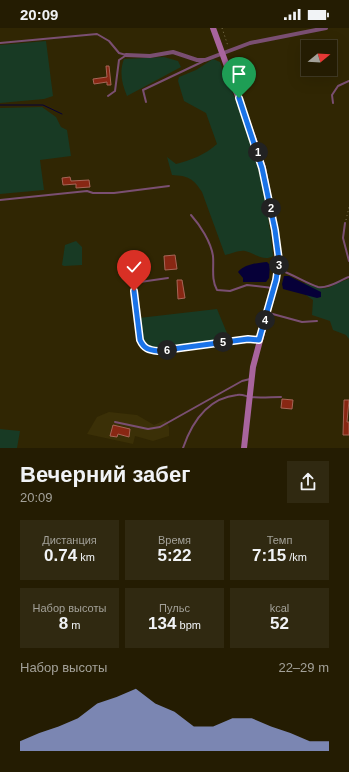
<!DOCTYPE html>
<html lang="ru">
<meta charset="utf-8">
<style>
:root{--surface:#241c02;--page:#302911;--text:#f1f3f6;--muted:#a3a199;--line:#413a24;--accent:#a1b3fd}
body{margin:0;font-family:Arial,sans-serif;background:var(--page);color:var(--text);height:100vh;display:flex;flex-direction:column;font-size:15px;white-space:nowrap}
*{box-sizing:border-box;margin:0}
p{font-size:13px;color:var(--muted)}
.icon{flex:none;width:22px;height:22px;fill:none;stroke:currentColor;stroke-width:2;stroke-linecap:round;stroke-linejoin:round}
.map{position:relative;height:420px;overflow:hidden}
.sheet{display:flex;flex-direction:column;background:var(--surface);flex:1}
.sheet>*{flex:none}
.needle{width:26px;rotate:72deg}
.fabs{position:absolute;left:301px;top:12px;display:grid;gap:8px}
.fabs a{display:grid;place-items:center;width:36px;height:36px;border-radius:0px;background:var(--surface);box-shadow:0 4px 16px #0002,0 0 0 1px var(--line);font-size:20px}
.pin{position:absolute;display:grid;place-items:center;width:34px;height:34px;color:#fff;margin:-41px -17px;border-radius:50% 50% 50% 0;rotate:-45deg;box-shadow:0 0 4px #0007}
.pin .icon{rotate:45deg}
.km{position:absolute;width:20px;height:20px;margin:-10px;border-radius:50%;background:#222;color:#fff;font-size:11px;line-height:20px;text-align:center}
.round{display:grid;place-items:center;flex:none;width:42px;height:42px;border-radius:0px;background:var(--page)}
.headline{display:flex;align-items:center;justify-content:space-between;height:68px;padding:0 20px}
h1{font-size:22px;font-weight:700;line-height:30px}
.stats{display:grid;grid-template-columns:repeat(3,1fr);gap:6px;height:68px;padding:4px 20px}
.stats div{display:grid;align-content:center;border-radius:0px;background:var(--page);text-align:center}
.stats b{font-size:17px;font-weight:700}
.stats small{font-size:11px;font-weight:400}
.stats p{font-size:11px}
.chart{height:112px;padding:8px 20px}
.chart p{display:flex;justify-content:space-between}
.chart svg{width:100%;height:72px;margin-top:4px;fill:var(--accent);opacity:.7}
.status{display:flex;justify-content:space-between;align-items:center;height:28px;padding:0 20px;background:var(--surface);direction:ltr}
.status svg{height:11px;fill:currentColor}
.map>svg:first-child{display:block}
.built{fill:#3b3007}
.green{fill:#183a24}
.water{fill:#060038}
.lines{fill:none;stroke-linecap:round;stroke-linejoin:round}
.stream{stroke:#060038;stroke-width:1}
.building{fill:#882713;stroke:#a66557}
.path{stroke:#7f7553;stroke-width:1;stroke-dasharray:1 3;stroke-linecap:butt}
.lane{stroke:#7a4f72;stroke-width:2}
.street{stroke:#7a4f72;stroke-width:4}
.secondary{stroke:#a8649d;stroke-width:6}
.route-casing{stroke:#fff;stroke-width:8}
.route{stroke:#1a73e8;stroke-width:5}
</style>
<div class="status"><b>20:09</b><svg viewBox="0 0 49 12"><path d="M0 12V9h3v3zM5 12V6h3v6zM10 12V3h3v9zM15 12V0h3v12zM26 1h20v11H26zM47 4h2v5h-2z"/></svg></div>
<div class="map">
<svg width="349" height="420" viewBox="0 0 349 420">
<rect width="100%" height="100%" fill="#302603"/>
<path class="built" d="M109 384 137 387 154 397 166 392 169 399V408L153 413 135 408 133 416 87 406 97 389Z"/>
<path class="green" d="M46 13 53 68 44 71 0 75V17Z
M164 29 178 33 181 39 127 68C122 56 119 44 124 31Z
M213 31 220 34C230 59 242 85 250 111 262 150 269 188 273 228 264 234 254 225 245 223 239 222 231 226 225 227L202 164C193 150 188 148 172 147L167 129 176 136C191 132 205 127 217 116L206 85 184 73 178 53 179 49 196 42Z
M42 79 56 89 61 99 67 102 71 128 40 132 44 162 0 166V80Z
M76 213 82 219V237L64 238 62 237 65 217Z
M349 251V311L346 307 333 302 330 293 312 287 313 272 303 265 305 255C331 266 326 258 349 251Z
M217 281 229 310 154 321C139 316 140 304 139 290Z
M0 401 20 403 17 420H0Z"/>
<path class="water" d="M267 234 270 237 269 250 266 254H243V250L238 244C245 236 257 235 267 234Z
M284 248H289L321 264V269L317 270 283 261 282 256Z"/>
<g class="lines">
<path class="stream" d="M0 77H43L62 86"/>
</g>
<path class="building" d="M106 38H109L111 57H107V54L94 56 93 51 107 49Z
M70 149 71 153 89 152 90 159 76 160V156L63 157 62 150Z
M175 227 177 241 165 242 164 228Z
M177 252H182L185 270 178 271Z
M282 371 293 372 292 381 281 380Z
M344 372H349L347 394H349V407H343Z
M113 397 130 401 129 409 118 406 117 409 110 408Z"/>
<g class="lines">
<path class="path" d="M222 0 228 18
M346 192 349 179"/>
<path class="lane" d="M0 15 97 6 109 13 119 25 126 27
M108 68 115 63 119 32 125 28
M146 74 143 62 204 33
M333 75 332 67 338 58 349 53
M0 172 87 163 93 165H114L169 158
M191 187C200 197 211 214 213 228 214 239 211 252 217 262L230 263 247 257 273 260
M345 195 343 210 349 233
M280 242C292 246 308 256 318 259 328 261 340 252 349 249
M168 250 140 254 136 258C133 269 136 309 143 318 147 323 153 323 158 323L233 313 258 312
M269 285 302 294 317 293
M115 394 148 401 160 399 242 353 250 351
M183 420C192 394 208 370 237 367 242 366 245 368 250 369 260 370 271 369 281 369"/>
<path class="street" d="M126 27 150 28 173 24 197 32H205L250 15 326 0"/>
<path class="secondary" d="M213 0 255 115 263 140 275 202 279 232 276 252 253 339 244 420"/>
</g>
<g class="lines">
<g class="route-casing">
<path id="route" d="M134 263 140 312C144 321 149 322 158 323L248 311 259 312 276 252 279 232 275 202 262 140 239 70"/>
</g>
<use href="#route" class="route"/>
</g>
</svg>
<div class="fabs">
<a><svg class="needle" viewBox="-14 -14 28 28"><path d="M0-13l5 13h-10z" fill="#e53935"/><path d="M0 13l5-13h-10z" fill="#a3a199"/></svg></a>
</div>
<div class="pin" style="left:239px;top:70px;background:#1e9e55"><svg class="icon" aria-label="arrive" viewBox="0 0 24 24"><path d="M6 21V4h12l-3 4 3 4H6"/></svg></div>
<div class="pin" style="left:134px;top:263px;background:#d93025"><svg class="icon" aria-label="check" viewBox="0 0 24 24"><path d="M5 12l5 5 9-10"/></svg></div>
<b class="km" style="left:258px;top:124px">1</b>
<b class="km" style="left:271px;top:180px">2</b>
<b class="km" style="left:279px;top:237px">3</b>
<b class="km" style="left:265px;top:292px">4</b>
<b class="km" style="left:223px;top:314px">5</b>
<b class="km" style="left:167px;top:322px">6</b>
</div>
<section class="sheet">
<div class="headline"><div><h1>Вечерний забег</h1><p>20:09</p></div><a class="round"><svg class="icon" aria-label="share" viewBox="0 0 24 24"><path d="M12 15V3M7 8l5-5 5 5M5 13v7h14v-7"/></svg></a></div>
<div class="stats">
<div><p>Дистанция</p><b>0.74<small> km</small></b></div>
<div><p>Время</p><b>5:22</b></div>
<div><p>Темп</p><b>7:15<small> /km</small></b></div>
</div>
<div class="stats">
<div><p>Набор высоты</p><b>8<small> m</small></b></div>
<div><p>Пульс</p><b>134<small> bpm</small></b></div>
<div><p>kcal</p><b>52</b></div>
</div>
<div class="chart"><p><span>Набор высоты</span>22–29 m</p>
<svg viewBox="0 0 160 44" preserveAspectRatio="none"><path d="M0 44V38L10 33L20 29L30 24L40 15L50 11L60 6L70 15L80 20L90 29L100 29L110 24L120 24L130 29L140 33L150 38L160 38V44z"/></svg>
</div>
</section>
